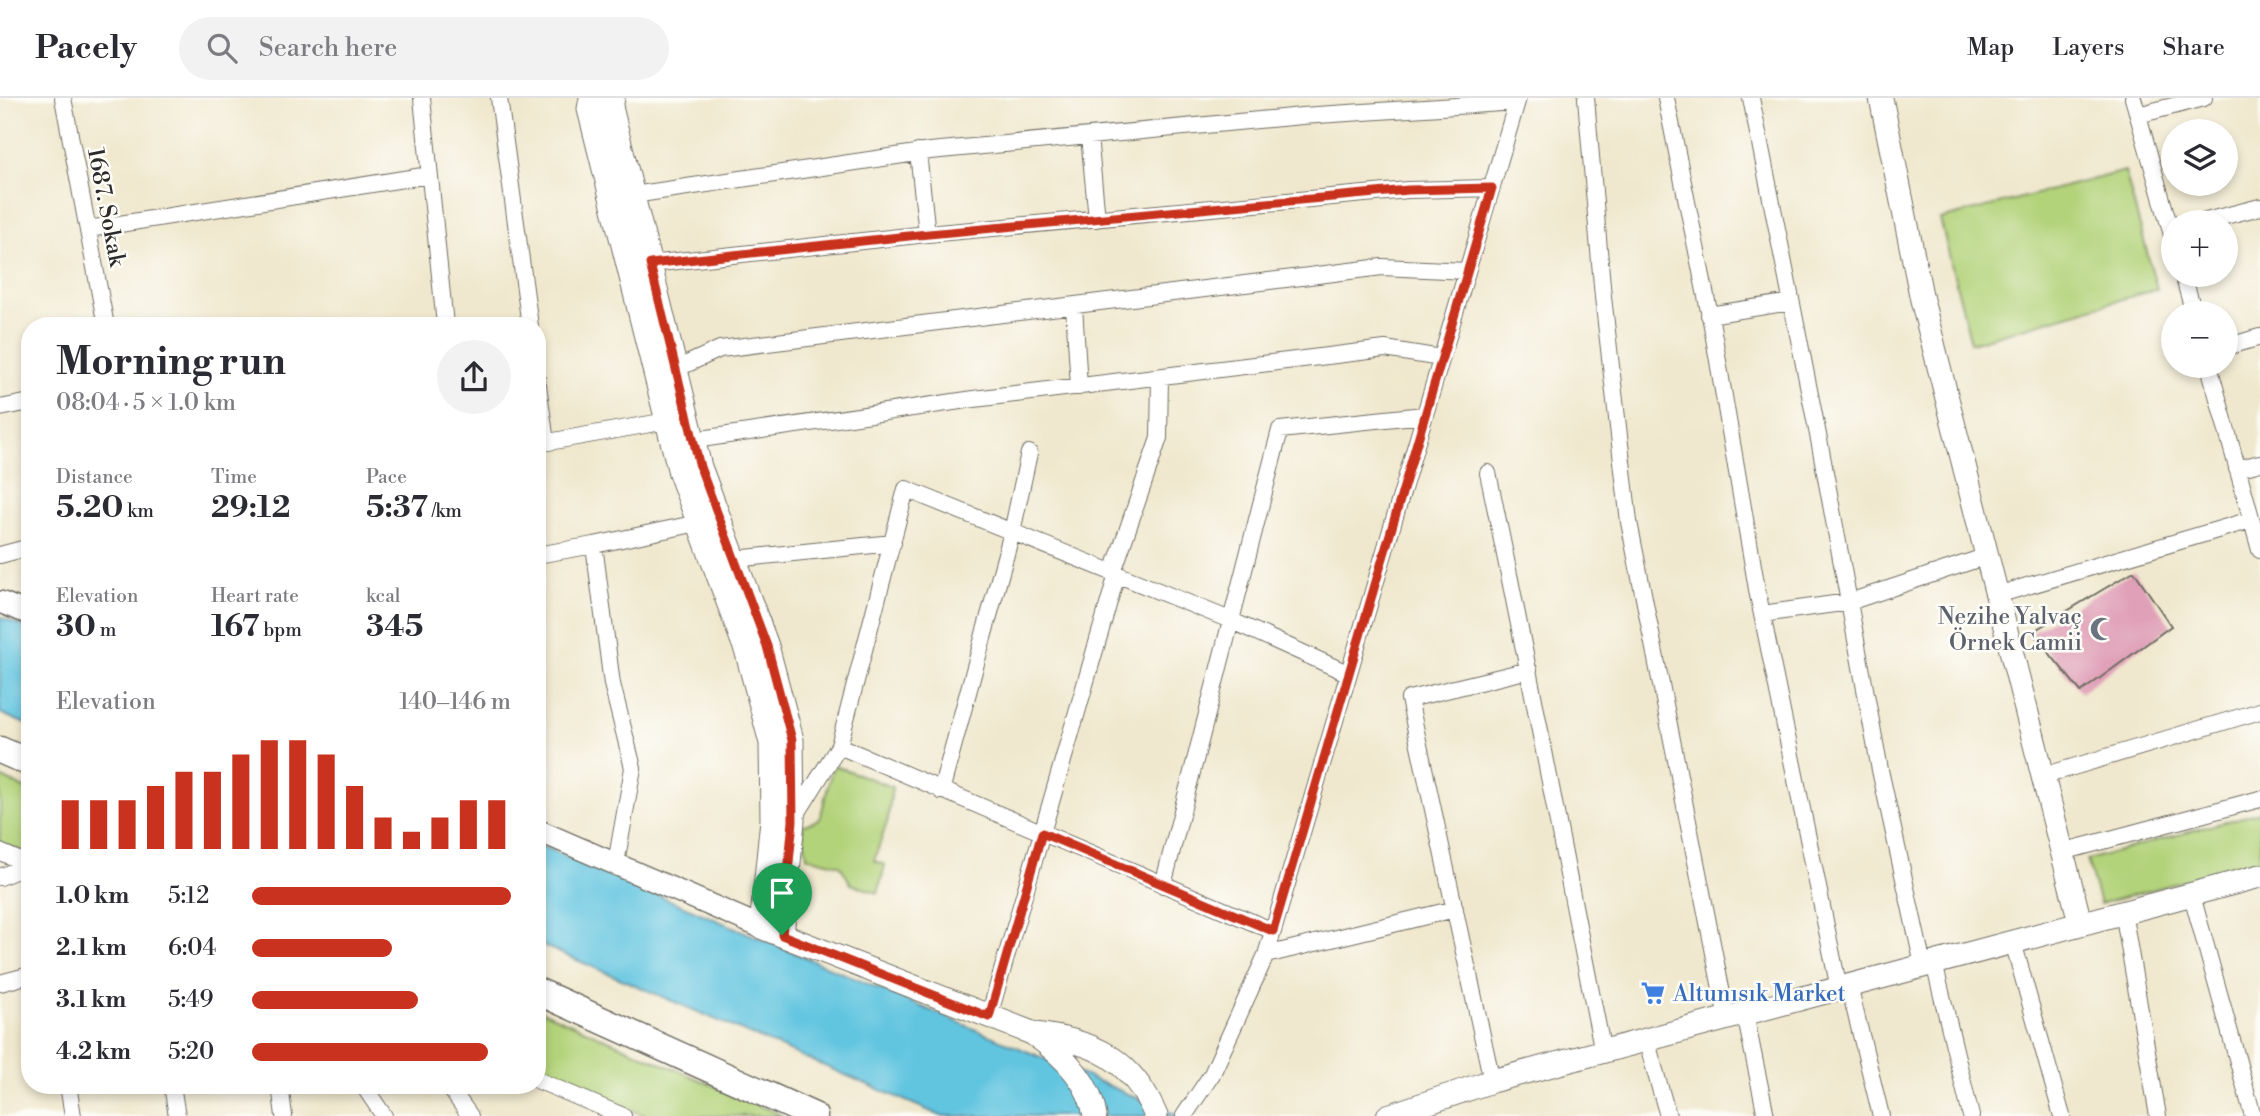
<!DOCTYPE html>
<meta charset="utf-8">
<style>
:root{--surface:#fff;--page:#f2f2f3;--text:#2b2b33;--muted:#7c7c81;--line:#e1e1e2;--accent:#c8321e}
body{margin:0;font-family:"Libre Bodoni",serif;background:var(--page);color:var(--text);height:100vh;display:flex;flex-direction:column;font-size:26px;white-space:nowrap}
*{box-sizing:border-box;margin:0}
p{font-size:23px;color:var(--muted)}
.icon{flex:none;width:38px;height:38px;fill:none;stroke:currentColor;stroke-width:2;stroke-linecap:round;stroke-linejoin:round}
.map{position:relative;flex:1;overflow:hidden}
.sheet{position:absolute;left:21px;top:219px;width:525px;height:777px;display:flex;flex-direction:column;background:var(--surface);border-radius:28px;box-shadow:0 4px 10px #0003}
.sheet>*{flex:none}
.tools{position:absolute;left:2161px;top:21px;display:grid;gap:14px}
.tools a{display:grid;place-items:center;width:77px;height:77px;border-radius:50%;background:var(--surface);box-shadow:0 4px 10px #0003;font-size:35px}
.pin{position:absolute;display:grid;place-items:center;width:60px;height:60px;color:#fff;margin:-72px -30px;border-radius:50% 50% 50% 0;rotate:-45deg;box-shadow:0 0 7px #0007}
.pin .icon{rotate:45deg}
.round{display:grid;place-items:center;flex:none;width:74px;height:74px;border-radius:37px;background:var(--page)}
.summary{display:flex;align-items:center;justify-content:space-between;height:119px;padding:0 35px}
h1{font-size:38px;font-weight:800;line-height:52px}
.figures{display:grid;grid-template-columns:repeat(3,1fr);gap:10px;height:119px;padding:7px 35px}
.figures div{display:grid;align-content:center}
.figures b{font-size:30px;font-weight:800}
.figures small{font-size:19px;font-weight:400}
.figures p{font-size:19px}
.chart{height:196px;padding:14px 35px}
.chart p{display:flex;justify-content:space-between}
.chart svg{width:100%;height:126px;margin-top:7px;stroke:var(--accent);stroke-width:6}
ul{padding:0 35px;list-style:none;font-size:23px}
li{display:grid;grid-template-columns:112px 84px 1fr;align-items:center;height:52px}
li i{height:18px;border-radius:9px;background:var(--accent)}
header{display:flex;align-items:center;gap:42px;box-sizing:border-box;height:98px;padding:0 35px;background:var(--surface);border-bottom:2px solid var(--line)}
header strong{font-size:33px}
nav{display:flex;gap:38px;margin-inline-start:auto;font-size:24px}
.search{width:490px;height:63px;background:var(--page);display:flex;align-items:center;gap:18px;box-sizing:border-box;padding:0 24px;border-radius:38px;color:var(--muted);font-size:26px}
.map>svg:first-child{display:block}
.green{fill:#b3d37a;stroke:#6f7f52;stroke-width:2}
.water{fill:#62c5e0;stroke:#467886;stroke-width:2}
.building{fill:#e0a0b8}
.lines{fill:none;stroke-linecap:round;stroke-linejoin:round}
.minor-casing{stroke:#706d64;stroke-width:18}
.tertiary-casing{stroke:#706d64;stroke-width:24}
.secondary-casing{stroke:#706d64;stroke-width:25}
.primary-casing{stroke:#706d64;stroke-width:29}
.minor{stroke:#fff;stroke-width:16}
.tertiary{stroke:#fff;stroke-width:21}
.secondary{stroke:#fff;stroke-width:23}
.primary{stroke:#fff;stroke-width:26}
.route-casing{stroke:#fff;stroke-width:14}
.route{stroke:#c8321e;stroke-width:9}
.labels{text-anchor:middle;stroke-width:5;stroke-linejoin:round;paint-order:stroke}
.street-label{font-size:23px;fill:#2b2b2b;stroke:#fdfcf7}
.worship-label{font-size:23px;fill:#5b616d;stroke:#fdfcf7;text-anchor:end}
.shop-label{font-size:23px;fill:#366cbe;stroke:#fdfcf7;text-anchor:start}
</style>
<header>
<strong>Pacely</strong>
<div class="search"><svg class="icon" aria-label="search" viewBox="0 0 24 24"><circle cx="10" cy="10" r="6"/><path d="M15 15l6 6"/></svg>Search here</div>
<nav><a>Map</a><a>Layers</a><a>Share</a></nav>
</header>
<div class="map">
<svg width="2260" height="1018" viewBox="0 0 2260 1018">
<rect width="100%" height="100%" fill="#fdfcf7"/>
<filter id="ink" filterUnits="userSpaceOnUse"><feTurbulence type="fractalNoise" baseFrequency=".0143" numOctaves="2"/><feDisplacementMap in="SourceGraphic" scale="14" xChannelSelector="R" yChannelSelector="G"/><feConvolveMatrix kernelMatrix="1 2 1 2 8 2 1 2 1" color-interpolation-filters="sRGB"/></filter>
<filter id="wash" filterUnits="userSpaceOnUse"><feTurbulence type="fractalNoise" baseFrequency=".00686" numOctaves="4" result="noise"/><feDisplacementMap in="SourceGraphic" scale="28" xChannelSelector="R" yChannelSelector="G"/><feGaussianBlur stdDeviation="1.57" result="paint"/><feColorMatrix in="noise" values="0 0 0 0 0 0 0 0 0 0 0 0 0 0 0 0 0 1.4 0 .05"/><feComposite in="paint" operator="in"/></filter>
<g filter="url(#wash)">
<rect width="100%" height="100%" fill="#f0e8ce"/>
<path class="green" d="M2125 73 2157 191 1971 245 1940 121Z
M833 667 892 689 888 721 874 763 885 767 878 795 851 786 840 767 807 759 802 728 820 721Z
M0 679 30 693V757L0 745Z
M2260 714V762L2100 806 2087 762Z
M537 911 783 1018H646L537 972Z"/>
<path class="water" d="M0 519 30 531V628L0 615Z
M537 746 1180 1018H941L537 845Z"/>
<g id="blocks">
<path class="building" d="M2134 473 2171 528 2081 594 2032 534Z"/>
</g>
</g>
<g filter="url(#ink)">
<use href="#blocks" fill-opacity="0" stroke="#706d64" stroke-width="2"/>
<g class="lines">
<g class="minor-casing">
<path id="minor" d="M63 0 106 228
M422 0 445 227 440 228
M499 0 530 228
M1586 0 1603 199 1629 424 1727 921
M1666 0 1712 228 1758 497 1839 891
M1751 0 1820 347 1880 672 1923 867
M2133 0 2174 144
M2138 17 2204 0
M1089 38 1097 121
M918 54 927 136
M633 97 930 53 1302 18 1517 4
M2202 124 2260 109
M88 131 429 77
M650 166 927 136 1408 92 1492 90
M2183 177 2194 215
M1074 208 1079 289
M1709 217 1791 204
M2226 249 2260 239
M2209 268 2260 452
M676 271 720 251 1382 169 1467 173
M537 280 546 344
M0 310 30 304
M694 342 974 301 1385 251 1441 260
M537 346 667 323
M2237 371 2260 365
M1488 375C1529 568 1564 761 1603 954
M594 447 612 586 633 670 616 765
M0 457 30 449
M537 457 594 447 698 425
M735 461 893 445
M1113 474 1159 340 1160 279
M1997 497 2251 422
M1762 516 1849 504 1987 458
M839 648 1273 833
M2043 678 2260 613
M941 693 1012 434 1029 355
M793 722 839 648 906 391 1230 522 1347 575
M0 754 30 767
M2062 754 2260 701
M0 779 29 767
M1163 787 1280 332 1424 317
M2191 794 2253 1018
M2123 813 2158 1018
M2013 844 2062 1018
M1266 857 1455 811
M1934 865 1971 1018
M0 885 30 877
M1849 888 1881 1018
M1745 916 1766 1018
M989 918 1117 476
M1646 941 1668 1018
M537 982 623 1018
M1492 983 1409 601 1529 572
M68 987 73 1018
M172 987 177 1018
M280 987 284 1018
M363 987 384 1018
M448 987 470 1018
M1184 1018 1212 976 1266 857 1518 0"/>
</g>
<g class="tertiary-casing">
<path id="tertiary" d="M0 504 30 516
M537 732 761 829"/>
</g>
<g class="secondary-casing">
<path id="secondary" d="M591 0 589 11 680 375 747 555 771 645 772 722 761 829 1032 935C1061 955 1090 982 1095 1018
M613 0 611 9 700 369 767 548 792 642 793 723 782 837
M1881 0 1922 202 2080 824
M1035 936C1095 943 1132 961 1156 1018
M1388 1018 1492 983 2260 778"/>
</g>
<g class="primary-casing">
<path id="primary" d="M0 652 30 665
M537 893 814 1018"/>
</g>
<use href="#minor" class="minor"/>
<use href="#tertiary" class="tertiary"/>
<use href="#secondary" class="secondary"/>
<use href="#primary" class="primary"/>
</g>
</g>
<g class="lines" filter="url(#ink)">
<g class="route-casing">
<path id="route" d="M1492 90 1273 833 1042 735 989 919 782 837 793 723 792 642 767 548 700 369 650 166 918 137 1408 92Z"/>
</g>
<use href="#route" class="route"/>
</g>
<defs>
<g id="mosque-bare" transform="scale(1.89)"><path d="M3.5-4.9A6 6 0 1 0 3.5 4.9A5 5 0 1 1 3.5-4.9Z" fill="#6b7280" stroke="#fdfcf7" stroke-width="2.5" paint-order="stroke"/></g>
<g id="supermarket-bare" transform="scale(1.89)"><path d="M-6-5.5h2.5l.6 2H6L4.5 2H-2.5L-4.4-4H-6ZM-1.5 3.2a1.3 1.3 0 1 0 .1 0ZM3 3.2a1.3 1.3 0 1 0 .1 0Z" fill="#3f7fe0" stroke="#fdfcf7" stroke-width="2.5" paint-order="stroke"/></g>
</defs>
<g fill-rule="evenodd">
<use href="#mosque-bare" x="2102" y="531"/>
<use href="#supermarket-bare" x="1653" y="895"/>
</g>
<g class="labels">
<g class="street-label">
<text transform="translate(107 109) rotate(79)" y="8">1687. Sokak</text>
</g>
<g class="worship-label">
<text x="2082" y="526">Nezihe Yalvaç<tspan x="2082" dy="26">Örnek Camii</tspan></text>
</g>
<g class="shop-label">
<text x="1673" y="903">Altunısık Market</text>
</g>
</g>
</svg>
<div class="tools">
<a><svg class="icon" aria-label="layers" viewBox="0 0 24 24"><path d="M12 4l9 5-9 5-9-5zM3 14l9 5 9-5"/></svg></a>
<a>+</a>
<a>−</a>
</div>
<div class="pin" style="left:782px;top:837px;background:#1e9e55"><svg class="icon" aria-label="arrive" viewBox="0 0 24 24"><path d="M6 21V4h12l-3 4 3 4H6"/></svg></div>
<section class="sheet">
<div class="summary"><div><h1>Morning run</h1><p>08:04 · 5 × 1.0 km</p></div><a class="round"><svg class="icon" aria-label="share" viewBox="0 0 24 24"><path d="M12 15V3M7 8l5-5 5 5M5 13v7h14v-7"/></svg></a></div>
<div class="figures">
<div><p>Distance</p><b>5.20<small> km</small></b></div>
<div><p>Time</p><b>29:12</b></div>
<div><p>Pace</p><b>5:37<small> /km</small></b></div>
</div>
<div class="figures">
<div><p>Elevation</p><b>30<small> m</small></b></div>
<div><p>Heart rate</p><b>167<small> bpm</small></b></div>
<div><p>kcal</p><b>345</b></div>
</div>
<div class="chart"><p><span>Elevation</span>140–146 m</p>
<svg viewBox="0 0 160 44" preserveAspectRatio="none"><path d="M5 44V27M15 44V27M25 44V27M35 44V22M45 44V17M55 44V17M65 44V11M75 44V6M85 44V6M95 44V11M105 44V22M115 44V33M125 44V38M135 44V33M145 44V27M155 44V27"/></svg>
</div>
<ul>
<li><b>1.0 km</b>5:12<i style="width:100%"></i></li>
<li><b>2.1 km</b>6:04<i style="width:54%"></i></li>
<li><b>3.1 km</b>5:49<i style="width:64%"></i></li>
<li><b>4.2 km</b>5:20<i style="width:91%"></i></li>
</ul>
</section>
</div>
